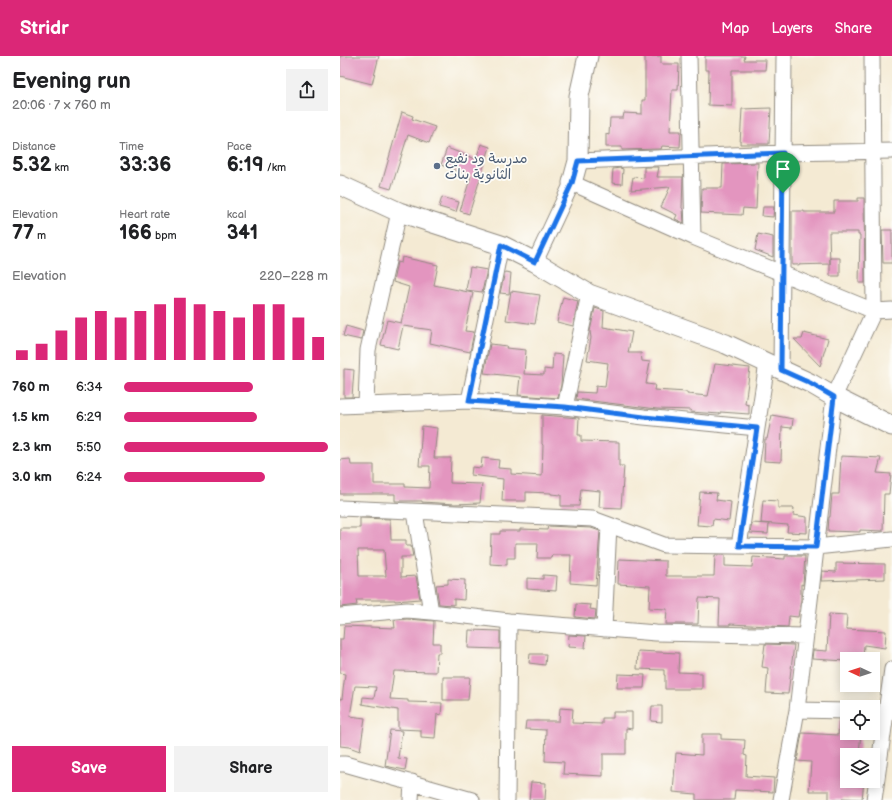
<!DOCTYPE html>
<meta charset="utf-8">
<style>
:root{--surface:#fff;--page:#f2f2f2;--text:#202124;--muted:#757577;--accent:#db2777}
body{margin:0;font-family:"Balsamiq Sans","Playpen Sans Arabic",sans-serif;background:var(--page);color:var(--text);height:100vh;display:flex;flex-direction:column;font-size:15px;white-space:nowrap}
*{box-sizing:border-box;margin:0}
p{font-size:13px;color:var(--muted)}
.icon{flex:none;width:22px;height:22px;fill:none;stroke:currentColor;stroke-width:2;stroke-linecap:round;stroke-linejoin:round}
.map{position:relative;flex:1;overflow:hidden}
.details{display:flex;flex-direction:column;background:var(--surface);width:340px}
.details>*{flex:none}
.needle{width:26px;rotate:273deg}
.fabs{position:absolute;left:500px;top:596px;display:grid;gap:8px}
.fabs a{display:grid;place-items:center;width:40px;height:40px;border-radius:0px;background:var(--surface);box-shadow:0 2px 10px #0003;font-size:20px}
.pin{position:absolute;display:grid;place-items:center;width:34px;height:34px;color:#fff;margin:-41px -17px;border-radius:50% 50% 50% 0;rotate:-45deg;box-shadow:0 0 4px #0007}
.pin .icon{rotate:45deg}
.round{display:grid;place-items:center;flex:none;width:42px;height:42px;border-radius:0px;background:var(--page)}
.overview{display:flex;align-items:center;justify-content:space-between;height:68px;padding:0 12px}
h1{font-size:22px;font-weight:700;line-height:30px}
.figures{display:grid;grid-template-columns:repeat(3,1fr);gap:6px;height:68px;padding:4px 12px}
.figures div{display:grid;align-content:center}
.figures b{font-size:20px;font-weight:700}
.figures small{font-size:11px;font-weight:400}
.figures p{font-size:11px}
.chart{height:112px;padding:8px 12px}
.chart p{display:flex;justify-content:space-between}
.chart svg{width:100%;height:72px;margin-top:4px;stroke:var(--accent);stroke-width:6}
.button{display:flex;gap:8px;margin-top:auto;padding:8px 12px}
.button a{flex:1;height:46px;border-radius:0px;background:var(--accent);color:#fff;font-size:16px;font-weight:700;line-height:46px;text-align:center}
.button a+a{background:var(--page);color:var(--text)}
ul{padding:0 12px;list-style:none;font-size:13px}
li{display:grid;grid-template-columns:64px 48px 1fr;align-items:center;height:30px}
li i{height:10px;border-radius:5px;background:var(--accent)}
header{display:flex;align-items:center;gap:24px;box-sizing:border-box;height:56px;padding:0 20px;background:var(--accent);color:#fff}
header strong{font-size:19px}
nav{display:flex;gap:22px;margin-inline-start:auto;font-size:14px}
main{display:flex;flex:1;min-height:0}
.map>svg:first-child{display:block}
.building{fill:#e395bf;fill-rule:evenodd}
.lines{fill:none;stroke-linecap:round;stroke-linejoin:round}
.minor-casing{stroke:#908a7f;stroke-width:17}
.tertiary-casing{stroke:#908a7f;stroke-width:21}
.minor{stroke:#fff;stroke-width:15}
.tertiary{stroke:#fff;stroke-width:19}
.route-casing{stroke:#fff;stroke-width:8}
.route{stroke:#1a73e8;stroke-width:5}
.service-dot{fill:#5c6f8a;stroke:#fdfcf7;stroke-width:1.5}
.labels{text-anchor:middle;stroke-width:3.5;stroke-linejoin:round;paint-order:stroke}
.service-label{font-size:14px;fill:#4e5e75;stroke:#fdfcf7;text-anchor:start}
</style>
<header>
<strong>Stridr</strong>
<nav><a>Map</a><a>Layers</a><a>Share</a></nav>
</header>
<main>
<section class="details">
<div class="overview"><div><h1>Evening run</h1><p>20:06 · 7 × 760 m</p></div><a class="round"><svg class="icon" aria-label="share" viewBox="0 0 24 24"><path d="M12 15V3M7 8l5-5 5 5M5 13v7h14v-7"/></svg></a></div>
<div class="figures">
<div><p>Distance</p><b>5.32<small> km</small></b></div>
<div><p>Time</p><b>33:36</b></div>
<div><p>Pace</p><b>6:19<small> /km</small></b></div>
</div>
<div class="figures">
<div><p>Elevation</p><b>77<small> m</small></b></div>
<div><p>Heart rate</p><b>166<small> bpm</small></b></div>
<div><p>kcal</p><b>341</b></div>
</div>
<div class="chart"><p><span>Elevation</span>220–228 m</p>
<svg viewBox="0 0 160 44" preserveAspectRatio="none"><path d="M5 44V38M15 44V34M25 44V26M35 44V18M45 44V14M55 44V18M65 44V14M75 44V10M85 44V6M95 44V10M105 44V14M115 44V18M125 44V10M135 44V10M145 44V18M155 44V30"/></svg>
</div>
<ul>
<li><b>760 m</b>6:34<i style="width:63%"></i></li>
<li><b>1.5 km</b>6:29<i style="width:65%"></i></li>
<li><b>2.3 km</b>5:50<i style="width:100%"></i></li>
<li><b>3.0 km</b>6:24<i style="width:69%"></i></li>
</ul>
<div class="button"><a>Save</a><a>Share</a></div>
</section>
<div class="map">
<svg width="552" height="744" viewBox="0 0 552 744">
<rect width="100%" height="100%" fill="#fdfcf7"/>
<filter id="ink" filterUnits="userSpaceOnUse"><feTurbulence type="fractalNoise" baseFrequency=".025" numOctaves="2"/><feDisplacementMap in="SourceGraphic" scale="8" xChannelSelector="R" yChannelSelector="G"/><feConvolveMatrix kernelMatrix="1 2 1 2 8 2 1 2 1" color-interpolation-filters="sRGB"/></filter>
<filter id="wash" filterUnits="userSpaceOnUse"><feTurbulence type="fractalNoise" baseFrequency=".012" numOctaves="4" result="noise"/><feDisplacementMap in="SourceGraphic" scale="16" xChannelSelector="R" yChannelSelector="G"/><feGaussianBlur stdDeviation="0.9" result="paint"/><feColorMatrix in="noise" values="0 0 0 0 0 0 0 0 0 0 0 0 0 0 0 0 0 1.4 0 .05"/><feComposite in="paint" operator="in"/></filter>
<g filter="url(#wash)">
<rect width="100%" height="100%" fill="#f4ead3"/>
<g id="blocks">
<path class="building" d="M0 0H39L32 28 0 20Z
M305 0H321V8H339L338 34H332L330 75H341L340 91 322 90 321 93 282 94V91H266V78L269 79 270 62H283L284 57 302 58V44H305Z
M365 0H405L404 4H426L425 14H392V50L368 49 369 14H365Z
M431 52 429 88H400L402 53Z
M62 56 73 60 72 63 95 71 89 87 68 79 51 133 41 130Z
M141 88 150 91 129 158 120 155 131 120 101 109 107 92 136 103Z
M418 107 416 153 403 152 402 159 361 157 362 132H382L383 108Z
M304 111H319L317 121H343L342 152 343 153 344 167 335 163 337 159 321 151 330 131 291 134 293 121 304 122Z
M280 112 283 113 282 128 272 127 273 113Z
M102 141 119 146 116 156 99 151Z
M518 142H524L525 227H519L520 179H518V176H489L490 208 452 209V155H464V156H494V145H518Z
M423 151H434L433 161 422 160Z
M542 174H552V207H543Z
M418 178 433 181V201L415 194Z
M62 201 98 209 94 229 133 237 125 275 134 276 130 296 90 287 92 274 63 270 58 293 41 289 47 264 61 267 69 231 53 226 57 206 61 207Z
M490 202H500V220H490Z
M130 211 147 214 142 236 126 234Z
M165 216 171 217 169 238 160 237Z
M171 235 200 239 195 268 166 264Z
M223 241 238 245 233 270 217 266Z
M255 252 264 255 263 271 292 276 288 297H301L302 305 310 306 306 328 315 329 314 334 347 336V338L368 340 375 308 410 312 405 348 409 349V358L380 356V358L350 356 351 354 317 353 236 343 237 336 255 337 256 330 265 331 268 307 247 304 251 282 250 275Z
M6 270 23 275 21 284 3 280Z
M464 277 488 283 480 310 454 283H462Z
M150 288 167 290 166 292 186 294 184 318 204 319V313L212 314 213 298 223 299 221 329 218 342 178 339 180 321 144 317Z
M4 313 14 314 12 341H4Z
M202 359 239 362 238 379H241V385L279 386V410H284L281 452 259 451 260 435 241 433 239 450H221V439L211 438V437L186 436V445H162L163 423 131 419 132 411 141 412 142 402 159 404 158 412 171 413V418L202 420 203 389 202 388Z
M432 359 453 363 452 372 442 371 441 406 424 405 425 383H427Z
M82 370 97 372 94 402H111L110 427 142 428 140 447 115 448 82 446V445H55V438H0V404L10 403 11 409H34V428H65V431L89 432 90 410H79Z
M501 400 541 402 537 417 551 418 549 438H544L543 475 520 474V476L488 475 489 461H490L492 438H499Z
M360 436 377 437 376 444 391 446 389 465 373 463 372 470 357 469Z
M423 444 438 445V452H454L453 459 467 461V477L447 476 448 469 421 467Z
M20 462 50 463 51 484H66V490H71L73 501H61V521L76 520 80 543 55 545V544H16L17 549 0 551V472H20ZM18 494H44L46 520H19Z
M412 467 429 468 428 478 410 477Z
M208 470 251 472 260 475 256 529 230 527 231 499H212L211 502H197L198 487H175V502H167V509L150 508 151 478H160V475H180V473L207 474Z
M375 499H385V510L412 511 413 501 445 503V500H465L464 514 463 529 461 528V544L458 561 449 560 448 571 390 568V569H379L380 543 359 542 358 568H326L327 553 309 552 310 530 278 528 279 503 326 505V520H374Z
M496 507 545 508V523L481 525 482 515 496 516Z
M203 519 217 520 216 535 187 533V522L203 523Z
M108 523 125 524 124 544 114 543V549L99 548 96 529 108 528Z
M236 548 251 549 250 553 256 554 255 563 235 561Z
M489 558 507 559 506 573 546 575 545 592 524 589 523 603H507V605L472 603 473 594 487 595Z
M67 563 94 565 93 587H100V597H97L96 616 54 615 50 643 68 644V646L102 647 101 659 97 658 95 682 81 681V674L58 673V654L22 648 23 641 34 642 36 631 15 630 10 660 25 662 20 695 9 691 0 690V642L2 643 5 618 0 617V583H3L4 570 55 572 54 564Z
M129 574 160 575V593L128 592Z
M229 579 246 580 245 592 228 591Z
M425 588 454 589 448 638 426 637 428 612 422 611Z
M298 595 339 597 338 616 362 617V633H325V619H324V614L297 613Z
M190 598H206L205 609 189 607Z
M278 618 305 619 304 632H277Z
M103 621H130L128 644H103Z
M312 650H322V666L311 665Z
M220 652 233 653 232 667 262 668V662H273V656H292V673L286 672V698H263V720L223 718 224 706 205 705 206 674 185 673 186 665H219Z
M499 664H507V677H521L519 697H506L505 722 507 723V725H524L522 743 503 742V744H489V735H469L471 706 457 705 462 677 498 679Z
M50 674 62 675 58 702 67 703 65 714 45 710Z
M362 678H381V683L405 684 404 699 407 700 406 720 434 722 433 736 395 734 394 744H356V738L333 736 336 697 362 699Z
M191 726 206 727 205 744H189Z"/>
</g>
</g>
<g filter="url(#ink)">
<use href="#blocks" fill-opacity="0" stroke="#908a7f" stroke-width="1"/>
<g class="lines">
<g class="minor-casing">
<path id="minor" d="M349 0 353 181
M238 105 443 97 552 95
M195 206 232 127 353 181 534 255 552 254
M441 314 444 0
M129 345 161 189
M26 349 28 294 59 156
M0 350 129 345 225 351 304 361 417 372
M225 351 249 238
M0 452 253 463 324 489 476 491 552 483
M75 456 91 556
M399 490 427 307
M0 560 67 554 91 556 169 565 316 577 465 580
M264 573 269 469
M457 654 507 655
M0 708H5L132 744
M71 744 72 726
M167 744 169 565
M441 744 457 654 494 341 534 255 532 0
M534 744 552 613"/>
</g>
<g class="tertiary-casing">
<path id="tertiary" d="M232 127 238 105 239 40 248 0
M0 129 59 156 161 189 195 206 249 238 386 288 470 327 494 341 552 370"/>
</g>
<use href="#minor" class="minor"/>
<use href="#tertiary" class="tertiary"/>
</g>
</g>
<g class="lines" filter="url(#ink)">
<g class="route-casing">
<path id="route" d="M443 97 441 314 470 327 494 341 476 491 399 490 417 372 304 361 225 351 129 345 161 189 195 206 232 127 238 105Z"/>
</g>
<use href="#route" class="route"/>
</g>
<circle class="service-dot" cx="97" cy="110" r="4"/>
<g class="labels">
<g class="service-label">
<text x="105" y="107">مدرسة ود نفيع<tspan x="105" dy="16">الثانوية بنات</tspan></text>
</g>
</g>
</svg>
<div class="fabs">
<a><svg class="needle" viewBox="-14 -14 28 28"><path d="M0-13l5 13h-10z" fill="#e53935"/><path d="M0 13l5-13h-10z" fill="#757577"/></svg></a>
<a><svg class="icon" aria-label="locate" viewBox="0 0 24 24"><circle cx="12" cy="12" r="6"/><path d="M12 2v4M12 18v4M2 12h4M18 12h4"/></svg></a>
<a><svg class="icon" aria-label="layers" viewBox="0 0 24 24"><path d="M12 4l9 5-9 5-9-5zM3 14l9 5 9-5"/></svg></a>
</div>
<div class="pin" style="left:443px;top:137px;background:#1e9e55"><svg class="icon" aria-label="arrive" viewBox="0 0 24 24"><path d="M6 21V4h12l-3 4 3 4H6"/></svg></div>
</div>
</main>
